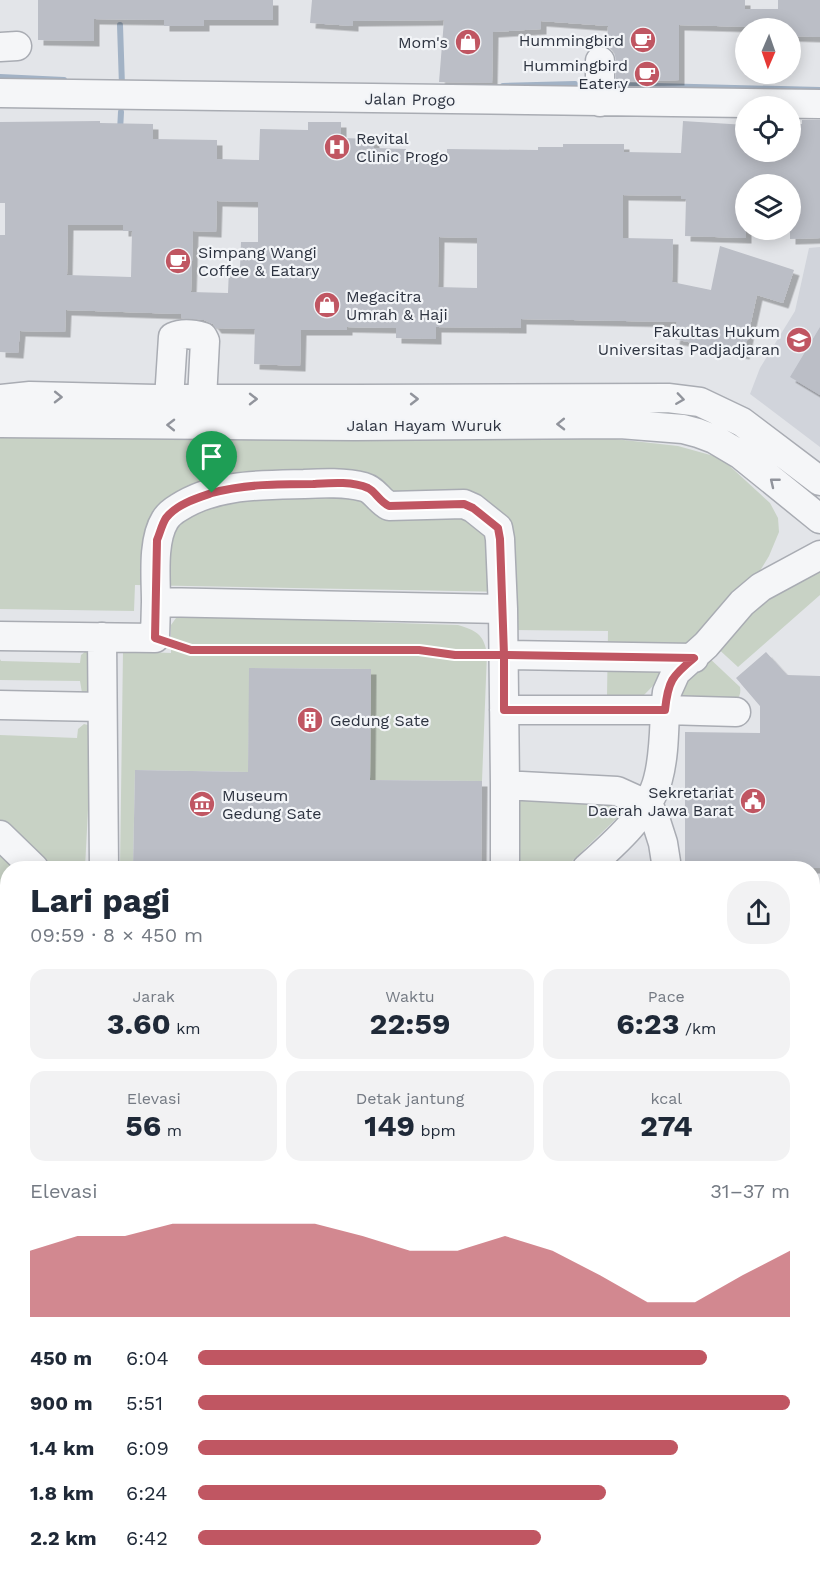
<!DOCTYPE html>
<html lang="id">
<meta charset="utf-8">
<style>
:root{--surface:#fff;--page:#f2f2f3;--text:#1f2937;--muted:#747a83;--accent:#c05662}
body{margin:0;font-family:"Work Sans",sans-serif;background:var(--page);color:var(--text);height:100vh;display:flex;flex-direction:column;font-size:22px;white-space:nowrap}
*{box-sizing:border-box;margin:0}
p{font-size:20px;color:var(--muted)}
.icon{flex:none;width:33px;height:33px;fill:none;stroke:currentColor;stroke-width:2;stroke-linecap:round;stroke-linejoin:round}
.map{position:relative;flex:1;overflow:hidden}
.drawer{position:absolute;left:0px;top:861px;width:820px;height:711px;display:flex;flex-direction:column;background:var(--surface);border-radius:24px 24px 0 0;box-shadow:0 3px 15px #0003}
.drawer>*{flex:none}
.needle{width:39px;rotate:182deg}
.fabs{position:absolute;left:735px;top:18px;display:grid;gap:12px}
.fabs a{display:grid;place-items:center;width:66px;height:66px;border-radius:50%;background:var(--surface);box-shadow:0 3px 15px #0003;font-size:30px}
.pin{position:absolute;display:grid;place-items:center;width:51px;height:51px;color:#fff;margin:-62px -26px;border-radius:50% 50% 50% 0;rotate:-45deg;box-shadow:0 0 6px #0007}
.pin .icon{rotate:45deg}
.round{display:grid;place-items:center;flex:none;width:63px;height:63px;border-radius:24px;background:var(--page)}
.headline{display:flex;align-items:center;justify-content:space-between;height:102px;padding:0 30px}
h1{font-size:33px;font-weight:700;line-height:45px}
.stats{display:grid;grid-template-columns:repeat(3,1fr);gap:9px;height:102px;padding:6px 30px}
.stats div{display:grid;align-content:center;border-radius:15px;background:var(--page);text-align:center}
.stats b{font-size:30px;font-weight:700}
.stats small{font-size:16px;font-weight:400}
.stats p{font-size:16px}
.chart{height:168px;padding:12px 30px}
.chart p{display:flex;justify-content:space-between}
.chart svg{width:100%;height:108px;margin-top:6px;fill:var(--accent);opacity:.7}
ul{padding:0 30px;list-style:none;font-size:20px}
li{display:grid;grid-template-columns:96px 72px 1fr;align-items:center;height:45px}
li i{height:15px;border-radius:8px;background:var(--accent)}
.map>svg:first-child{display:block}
.built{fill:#d1d4db}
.green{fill:#c8d2c5}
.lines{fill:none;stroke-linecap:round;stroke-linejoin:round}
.stream{stroke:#a2b2c5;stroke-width:6}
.building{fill:#bbbec6;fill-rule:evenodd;filter:url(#shadow)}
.minor-casing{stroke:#a9acb3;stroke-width:31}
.major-casing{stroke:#a3a9b4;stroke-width:35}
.path{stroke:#b9bcc1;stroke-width:4;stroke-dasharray:4.5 4.5;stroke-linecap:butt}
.minor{stroke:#f5f6f8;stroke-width:28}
.major{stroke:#fff;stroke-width:33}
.oneway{stroke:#91949c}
.route-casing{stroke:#fff;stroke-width:12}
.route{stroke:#c05662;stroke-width:8}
.labels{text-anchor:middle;stroke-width:4.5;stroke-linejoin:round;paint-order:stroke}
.poi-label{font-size:16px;fill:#2d3340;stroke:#f2f4f7;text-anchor:end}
.street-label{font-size:16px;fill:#2d3340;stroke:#f2f4f7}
</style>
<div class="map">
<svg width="820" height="1572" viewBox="0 0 820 1572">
<defs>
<filter id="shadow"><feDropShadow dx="5.5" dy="5.5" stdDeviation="0" flood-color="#0004"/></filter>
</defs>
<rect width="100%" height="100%" fill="#e3e5e9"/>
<path class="built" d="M820 247V447L750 394 760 368 795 311 809 248Z
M813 1316H820V1572H562V1564H813Z
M0 1319H8V1564L57 1565V1572H0Z"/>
<path class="green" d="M0 426 606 438 678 446 721 458 770 503 778 518 779 532 769 556 750 587 643 696H607L608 631 512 630 511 592 135 585 134 611 0 609Z
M820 561V595L738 667 714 645 764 591Z
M188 616 458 625C476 631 483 633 487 653L482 781 370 780 371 669 250 668 248 772 135 770 133 868H120L123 651 171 653V625L176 618Z
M86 651 89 652 90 692 82 693 80 681 0 680V659L1 661 80 663 81 655Z
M706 655 740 687C741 693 740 696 736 701L678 700 672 690Z
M84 724 88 725 91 727 92 732 85 868H42L0 826V735L77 738 78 729Z
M613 799 621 806 620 815 565 868H507L518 801Z
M0 846 24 868H8L7 917 0 910Z
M813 895H820V1211H813Z
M0 1138H7V1205H0Z
M813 1300H820V1352L813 1351Z
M122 1565H501V1572H122Z
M555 1565H587L586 1572H555Z"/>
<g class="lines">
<path class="stream" d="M120 25 122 86
M0 77 64 80
M615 85 820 90
M503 86 575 84
M120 131 121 112"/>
</g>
<path class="building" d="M38 0H273V20H204V26H164V20L94 19V41L38 40Z
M312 0H745V9H778V0H820V37L790 36V28L679 25V80L616 82V60L614 52 607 46 608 26 541 21V29L493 32 492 83 439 82 444 20 353 21V26L310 23Z
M802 120H820V238L790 239V184H746V238L685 236 686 199H681V196L623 195V238L673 239 672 282 711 290 720 246 794 270 783 303 757 295 744 354 674 339 677 322 521 319V328L436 327V339L396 338V328L347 327V330H301L300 366 254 364 255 329 216 328 213 324 204 320 181 318V314L66 310 65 332 20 331 18 353 0 352V235H5V203H0V122L100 121V123L153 124V139L217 140V159L259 160 260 129 308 130V122H341V138L374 139V148L406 149 405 155 447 156V149L538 150V147H563V144H624V152L681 153 683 121 746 125V152H790V124H802ZM217 201 258 202V242H241L240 268H229L228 293 191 292 193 231 216 232ZM68 225H123V231H132L131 277 67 275ZM439 237 477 238V288L438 287Z
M820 327V395L790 377Z
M766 652 787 675 820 676V868H685V732L760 733V706L736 678Z
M249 668 371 669 370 780 482 781 481 868H133L135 770 248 772Z"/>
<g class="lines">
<g class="minor-casing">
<path id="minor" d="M0 47 17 46
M0 93 820 104
M600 102V61
M0 399 30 396 156 399H356L668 398 700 402 742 422 820 481
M169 399 173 337C182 333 193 334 203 337L205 341 202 399
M0 423 355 426 620 424 683 429 698 433 714 439 741 455 820 519
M156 602C156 578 152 541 165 520 168 515 173 511 178 508 215 484 261 485 304 484 323 483 345 482 364 487 375 490 379 501 389 506L464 504 473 508 498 528 500 539 503 609
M0 636 155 638 156 602 503 609 505 785V868
M102 637 104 868
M504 655 694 658
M0 705 102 707
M504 710H665L667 692 676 672 706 645 742 603 761 587 820 555
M505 785 617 791 648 805 655 818 663 843 666 862
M0 835 34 868
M587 868C612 846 650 813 658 779 664 757 664 733 665 710L736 712
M813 1026H820
M813 1081H820
M813 1142H820
M813 1190H820
M501 1572V1564"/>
</g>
<g class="major-casing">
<path id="major" d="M0 1254H8
M813 1262H820
M0 1283H8
M71 1564V1572
M106 1572V1564
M537 1572V1564"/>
</g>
<path class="path" d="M175 645 191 650H419L455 655H482"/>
<use href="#minor" class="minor"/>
<use href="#major" class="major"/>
</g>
<defs><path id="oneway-chevron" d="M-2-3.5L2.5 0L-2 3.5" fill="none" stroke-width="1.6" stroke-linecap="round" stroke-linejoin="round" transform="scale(1.5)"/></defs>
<g class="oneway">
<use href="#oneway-chevron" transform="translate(58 397) rotate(1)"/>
<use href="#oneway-chevron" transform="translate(253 399)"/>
<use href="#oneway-chevron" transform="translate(414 399)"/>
<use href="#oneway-chevron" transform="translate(680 399) rotate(8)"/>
<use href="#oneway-chevron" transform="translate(561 424) rotate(179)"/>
<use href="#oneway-chevron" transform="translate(171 425) rotate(-179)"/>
<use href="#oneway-chevron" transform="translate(774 482) rotate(-141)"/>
</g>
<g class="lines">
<g class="route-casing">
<path id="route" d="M212 493C197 498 177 504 166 518 162 524 160 533 157 540L155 638 191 650H419L455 655H504V710H665C668 681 672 676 694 658L504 655 500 539 498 528 473 508 464 504 389 506C379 501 376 492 368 488 352 481 330 483 313 484 280 484 245 484 212 493"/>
</g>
<use href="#route" class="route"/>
</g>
<defs>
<g id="cafe-disc" transform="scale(1.35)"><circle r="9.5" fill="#c05662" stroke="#f2f4f7"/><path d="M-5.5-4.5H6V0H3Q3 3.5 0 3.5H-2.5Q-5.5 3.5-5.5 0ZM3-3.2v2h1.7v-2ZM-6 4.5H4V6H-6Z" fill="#fff"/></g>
<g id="shop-disc" transform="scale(1.35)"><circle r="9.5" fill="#c05662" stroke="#f2f4f7"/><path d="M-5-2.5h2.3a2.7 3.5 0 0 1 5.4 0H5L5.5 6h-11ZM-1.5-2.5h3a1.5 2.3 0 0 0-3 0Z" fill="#fff"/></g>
<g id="hospital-disc" transform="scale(1.35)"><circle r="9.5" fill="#c05662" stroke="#f2f4f7"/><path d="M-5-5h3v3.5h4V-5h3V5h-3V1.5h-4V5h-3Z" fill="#fff"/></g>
<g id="university-disc" transform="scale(1.35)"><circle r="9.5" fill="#c05662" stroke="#f2f4f7"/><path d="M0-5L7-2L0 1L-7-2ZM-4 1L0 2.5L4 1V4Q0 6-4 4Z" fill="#fff"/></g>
<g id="building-disc" transform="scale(1.35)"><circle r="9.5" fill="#c05662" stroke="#f2f4f7"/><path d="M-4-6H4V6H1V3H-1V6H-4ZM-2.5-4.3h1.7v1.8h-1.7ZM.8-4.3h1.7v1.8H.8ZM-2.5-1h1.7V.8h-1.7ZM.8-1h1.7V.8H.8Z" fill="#fff"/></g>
<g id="civic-disc" transform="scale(1.35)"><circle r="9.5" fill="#c05662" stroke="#f2f4f7"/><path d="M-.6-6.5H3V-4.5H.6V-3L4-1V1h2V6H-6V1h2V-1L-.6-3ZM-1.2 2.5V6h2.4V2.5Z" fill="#fff"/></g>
<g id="museum-disc" transform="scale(1.35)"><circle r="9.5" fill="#c05662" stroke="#f2f4f7"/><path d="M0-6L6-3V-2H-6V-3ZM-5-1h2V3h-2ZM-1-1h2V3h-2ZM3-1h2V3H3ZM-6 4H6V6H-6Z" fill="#fff"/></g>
</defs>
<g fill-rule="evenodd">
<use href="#cafe-disc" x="643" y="40"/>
<use href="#shop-disc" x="468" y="42"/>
<use href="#cafe-disc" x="647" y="74"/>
<use href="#hospital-disc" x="337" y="147"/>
<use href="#cafe-disc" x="178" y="261"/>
<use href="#shop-disc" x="327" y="305"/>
<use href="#university-disc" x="799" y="340"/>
<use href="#building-disc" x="310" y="720"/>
<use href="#civic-disc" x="753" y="801"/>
<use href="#museum-disc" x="202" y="804"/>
</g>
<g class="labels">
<g class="poi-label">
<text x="624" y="46">Hummingbird</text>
<text x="448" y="48">Mom's</text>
<text x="628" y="71">Hummingbird<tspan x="628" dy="18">Eatery</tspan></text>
<text x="356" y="144" text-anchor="start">Revital<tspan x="356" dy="18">Clinic Progo</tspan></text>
<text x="198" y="258" text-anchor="start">Simpang Wangi<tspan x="198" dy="18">Coffee &amp; Eatary</tspan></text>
<text x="346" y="302" text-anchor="start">Megacitra<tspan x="346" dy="18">Umrah &amp; Haji</tspan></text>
<text x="780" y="337">Fakultas Hukum<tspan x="780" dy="18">Universitas Padjadjaran</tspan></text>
<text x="330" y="726" text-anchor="start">Gedung Sate</text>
<text x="734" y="798">Sekretariat<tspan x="734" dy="18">Daerah Jawa Barat</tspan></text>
<text x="222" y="801" text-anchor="start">Museum<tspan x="222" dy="18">Gedung Sate</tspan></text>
</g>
<g class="street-label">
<text transform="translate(410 99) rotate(1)" y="6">Jalan Progo</text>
<text x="424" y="431">Jalan Hayam Wuruk</text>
</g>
</g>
</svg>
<div class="fabs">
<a><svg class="needle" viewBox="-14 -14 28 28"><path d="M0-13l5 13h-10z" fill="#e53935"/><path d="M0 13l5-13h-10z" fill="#747a83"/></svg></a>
<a><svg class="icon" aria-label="locate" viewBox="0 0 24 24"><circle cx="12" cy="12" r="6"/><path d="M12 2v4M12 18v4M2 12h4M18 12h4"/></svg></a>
<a><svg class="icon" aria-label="layers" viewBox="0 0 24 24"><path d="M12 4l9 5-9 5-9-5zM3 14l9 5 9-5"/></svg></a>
</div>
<div class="pin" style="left:212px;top:493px;background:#1e9e55"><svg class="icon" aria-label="arrive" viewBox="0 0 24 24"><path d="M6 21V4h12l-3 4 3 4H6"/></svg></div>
<section class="drawer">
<div class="headline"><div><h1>Lari pagi</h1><p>09:59 · 8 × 450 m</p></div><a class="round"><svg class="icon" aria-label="share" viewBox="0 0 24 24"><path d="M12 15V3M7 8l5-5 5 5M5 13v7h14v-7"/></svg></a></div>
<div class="stats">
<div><p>Jarak</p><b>3.60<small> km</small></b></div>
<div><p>Waktu</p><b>22:59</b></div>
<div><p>Pace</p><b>6:23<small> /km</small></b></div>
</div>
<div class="stats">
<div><p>Elevasi</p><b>56<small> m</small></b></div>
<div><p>Detak jantung</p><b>149<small> bpm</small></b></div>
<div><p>kcal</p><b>274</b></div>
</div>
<div class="chart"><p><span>Elevasi</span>31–37 m</p>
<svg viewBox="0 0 160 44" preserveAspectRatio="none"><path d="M0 44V17L10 11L20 11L30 6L40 6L50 6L60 6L70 11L80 17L90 17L100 11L110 17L120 27L130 38L140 38L150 27L160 17V44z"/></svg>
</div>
<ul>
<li><b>450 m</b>6:04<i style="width:86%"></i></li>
<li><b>900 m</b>5:51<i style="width:100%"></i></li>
<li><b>1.4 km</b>6:09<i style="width:81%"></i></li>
<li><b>1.8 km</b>6:24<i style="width:69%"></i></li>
<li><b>2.2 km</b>6:42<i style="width:58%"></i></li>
</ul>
</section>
</div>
